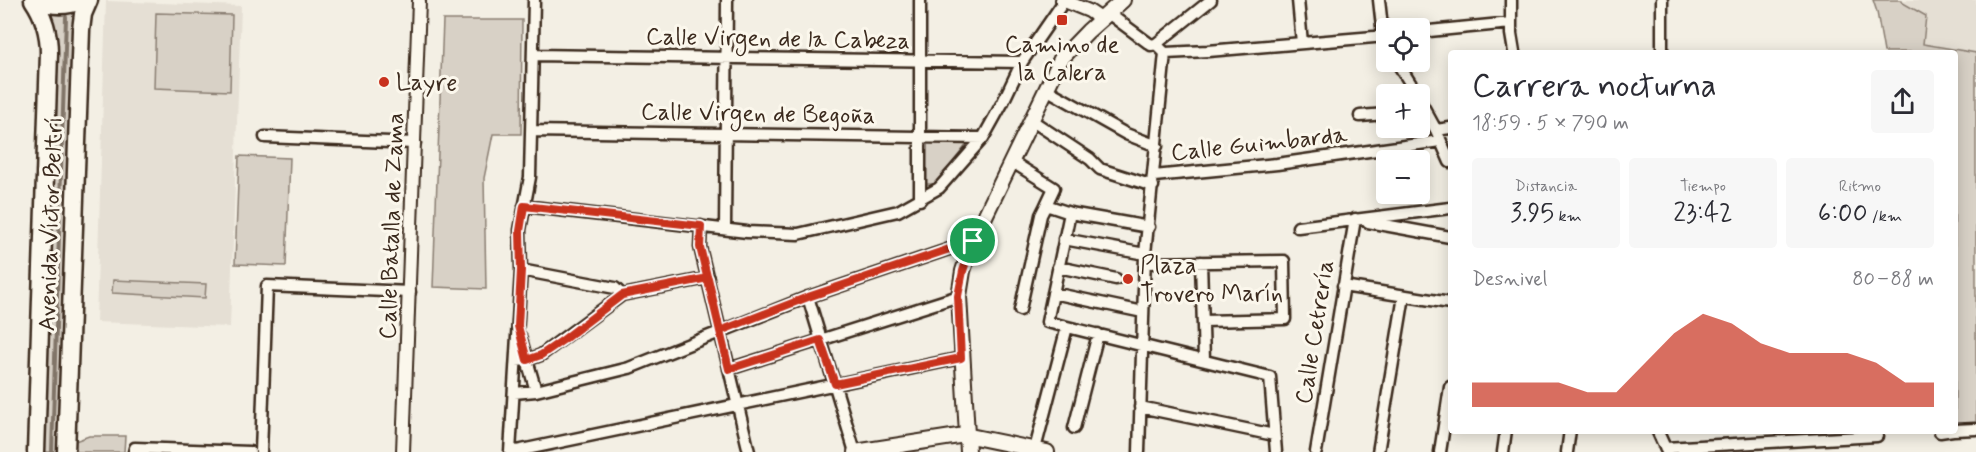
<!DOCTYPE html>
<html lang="es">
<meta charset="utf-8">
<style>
:root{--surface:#fff;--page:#f7f7f7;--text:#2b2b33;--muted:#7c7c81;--accent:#c8321e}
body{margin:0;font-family:Mynerve,sans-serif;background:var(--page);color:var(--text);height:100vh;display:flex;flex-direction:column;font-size:22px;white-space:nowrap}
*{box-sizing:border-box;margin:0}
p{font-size:20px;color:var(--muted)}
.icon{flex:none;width:33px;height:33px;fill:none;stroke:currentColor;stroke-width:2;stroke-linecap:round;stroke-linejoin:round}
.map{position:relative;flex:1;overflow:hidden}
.sheet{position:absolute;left:1448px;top:50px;width:510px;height:384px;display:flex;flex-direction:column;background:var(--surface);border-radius:6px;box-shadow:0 3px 15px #0003}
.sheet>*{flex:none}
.controls{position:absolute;left:1376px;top:18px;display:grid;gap:12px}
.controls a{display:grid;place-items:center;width:54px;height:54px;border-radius:6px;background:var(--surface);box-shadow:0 3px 15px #0003;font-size:30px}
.pin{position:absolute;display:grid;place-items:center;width:51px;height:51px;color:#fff;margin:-26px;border:3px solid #fff;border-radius:50%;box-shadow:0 2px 6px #0007}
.round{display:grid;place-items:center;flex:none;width:63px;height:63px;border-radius:6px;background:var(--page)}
.summary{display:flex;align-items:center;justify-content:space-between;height:102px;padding:0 24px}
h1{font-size:33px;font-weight:600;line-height:45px}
.figures{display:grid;grid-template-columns:repeat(3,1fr);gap:9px;height:102px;padding:6px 24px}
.figures div{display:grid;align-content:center;border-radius:6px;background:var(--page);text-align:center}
.figures b{font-size:26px;font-weight:600}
.figures small{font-size:16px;font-weight:400}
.figures p{font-size:16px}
.chart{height:168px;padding:12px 24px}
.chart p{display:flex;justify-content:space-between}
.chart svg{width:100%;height:108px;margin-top:6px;fill:var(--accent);opacity:.7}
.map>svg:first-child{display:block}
.built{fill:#e5dfd4}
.green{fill:#d8d1c6;stroke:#8a7e72;stroke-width:1.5}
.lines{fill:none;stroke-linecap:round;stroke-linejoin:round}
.stream{stroke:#817468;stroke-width:4}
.minor-casing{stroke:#3b2a1e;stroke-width:15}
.tertiary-casing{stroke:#3b2a1e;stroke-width:16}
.secondary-casing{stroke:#3b2a1e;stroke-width:18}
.primary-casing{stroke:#3b2a1e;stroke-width:21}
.minor{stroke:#fbf7ec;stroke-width:10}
.tertiary{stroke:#fbf7ec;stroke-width:12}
.secondary{stroke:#fbf7ec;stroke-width:14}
.primary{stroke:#fbf7ec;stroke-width:16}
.route-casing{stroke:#fff;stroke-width:12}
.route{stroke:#c8321e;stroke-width:8}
.poi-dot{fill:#c8321e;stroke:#fbf7ec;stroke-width:2}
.labels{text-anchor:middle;stroke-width:6;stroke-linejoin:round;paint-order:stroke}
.street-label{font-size:24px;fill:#3b2a1e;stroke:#fbf7ec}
.poi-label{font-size:24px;fill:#3b2a1e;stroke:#fbf7ec;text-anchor:start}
</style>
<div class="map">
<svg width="1976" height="452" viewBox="0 0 1976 452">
<rect width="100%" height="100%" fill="#f3efe4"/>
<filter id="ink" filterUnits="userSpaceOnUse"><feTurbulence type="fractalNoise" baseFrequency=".0167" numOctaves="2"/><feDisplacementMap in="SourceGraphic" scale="12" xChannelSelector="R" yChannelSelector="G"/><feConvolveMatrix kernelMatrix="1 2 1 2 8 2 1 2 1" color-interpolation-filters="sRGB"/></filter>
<g filter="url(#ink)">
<path class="built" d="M1873 0H1976V425L1954 52H1884L1877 12Z
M106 1 241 6 230 327 96 322Z"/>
<path class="green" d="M89 0 67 444 89 436H125L124 452H36L49 53 41 13Z
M1873 0H1902L1903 3 1926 16 1923 44 1976 53V425L1955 426 1954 52H1884L1877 12Z
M156 13 232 15 230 91 154 88Z
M443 20H522L521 134H493L484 178 486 289 433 287Z
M926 143 967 144 936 184H926Z
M239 156 290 158 286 266 235 264Z
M113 280 206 284 205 298 112 293Z"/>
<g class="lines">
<path class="stream" d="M52 452 66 17"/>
<g class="minor-casing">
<path id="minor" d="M1298 0 1302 43
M1379 0 1383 36 1386 42
M1511 0V34L1514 52
M1662 0V52
M1108 13 1151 45 1156 44
M1419 32 1511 23
M1165 53 1208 51 1386 36
M533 55 1022 62
M1397 62 1417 94
M1046 89 1126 134 1157 146
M1419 99 1436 130 1450 162
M1360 116 1386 114
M1031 120 1090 159 1100 169 1153 186
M1436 130 1450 128
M532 131 983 138
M265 137 415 143
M1011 161 1054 188 1046 205 1070 213 1149 227
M1154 176 1277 164 1440 141
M920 200V0
M524 206 747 232 798 234 898 211 939 188 983 138 1003 102 1022 62 1064 1
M1070 213 1047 322 1270 377 1276 452
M1368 222 1450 237
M701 226 700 247 749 452
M1298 227 1450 208
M725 228 727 0
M1064 239 1145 254
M1201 262 1204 360
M1145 263 1284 261 1285 319 1203 321
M1058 267 1116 279
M521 270 615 288 622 295
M1343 286 1450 303
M1053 293 1143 312
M808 297 855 452
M1020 310 1041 215 1046 205
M520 336 536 391
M516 361 527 360 541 355 622 295 708 278
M729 369 959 296
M514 393 536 391 629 368 808 297 973 241
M1140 407 1274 435
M1074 428 1098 334
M1657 430 1667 452
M1954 430 1976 429
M1940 432 1953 430
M1665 448 1877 436
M1035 449 1067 327
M134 452 135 448 250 452
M261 452 267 286 410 292
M510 452 521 270 520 230 530 177 534 0
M512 452 961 358
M1139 452 1145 254 1165 53 1156 44 1211 0
M1316 452 1355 219
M1378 452 1404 296
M1440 452 1450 387
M1503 452 1506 430
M1567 452 1570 430"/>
</g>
<g class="tertiary-casing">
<path id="tertiary" d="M1062 0 1089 11 1101 19
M403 452 419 1"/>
</g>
<g class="secondary-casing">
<path id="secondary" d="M855 452 965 435 1047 452
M968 452 959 296 963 271 973 241 1061 59 1088 31 1123 0"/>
</g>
<g class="primary-casing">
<path id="primary" d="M33 0C44 16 49 34 49 53L36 452
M37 0C53 7 67 7 82 0
M66 452 81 30 83 14 89 0"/>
</g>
<use href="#minor" class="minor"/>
<use href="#tertiary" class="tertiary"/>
<use href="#secondary" class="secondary"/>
<use href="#primary" class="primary"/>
</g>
</g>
<g class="lines" filter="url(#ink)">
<g class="route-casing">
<path id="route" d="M973 241 808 297 720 331 708 278 622 295 563 340 541 355 527 360 518 326 521 270 520 231 524 206 701 226 700 247 729 369 820 340 835 384 961 358 958 296 963 271 973 241"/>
</g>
<use href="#route" class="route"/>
</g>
<g class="poi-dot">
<rect x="1056" y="14" width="12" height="12" rx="3"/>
<circle cx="384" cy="82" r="6"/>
<circle cx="1128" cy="279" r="6"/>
</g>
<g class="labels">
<g class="street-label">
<text transform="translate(778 38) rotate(1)" y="8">Calle Virgen de la Cabeza</text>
<text transform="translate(758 113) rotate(1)" y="8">Calle Virgen de Begoña</text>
<text transform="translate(1259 143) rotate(-6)" y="8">Calle Guimbarda</text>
<text transform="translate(50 224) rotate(-88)" y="8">Avenida Víctor Beltrí</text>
<text transform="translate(391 226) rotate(-88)" y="8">Calle Batalla de Zama</text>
<text transform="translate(1314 332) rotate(-81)" y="8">Calle Cetrería</text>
</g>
<g class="poi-label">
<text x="1062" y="52" text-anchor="middle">Camino de<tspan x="1062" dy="28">la Calera</tspan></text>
<text x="396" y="90">Layre</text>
<text x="1140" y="273">Plaza<tspan x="1140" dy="28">Trovero Marín</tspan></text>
</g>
</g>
</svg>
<div class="controls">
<a><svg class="icon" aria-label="locate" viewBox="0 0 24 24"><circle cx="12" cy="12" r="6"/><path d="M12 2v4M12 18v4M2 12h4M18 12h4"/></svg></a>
<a>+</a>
<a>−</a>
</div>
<div class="pin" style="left:973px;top:241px;background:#1e9e55"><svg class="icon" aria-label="arrive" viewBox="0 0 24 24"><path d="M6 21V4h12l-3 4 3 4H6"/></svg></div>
<section class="sheet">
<div class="summary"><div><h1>Carrera nocturna</h1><p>18:59 · 5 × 790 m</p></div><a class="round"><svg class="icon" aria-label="share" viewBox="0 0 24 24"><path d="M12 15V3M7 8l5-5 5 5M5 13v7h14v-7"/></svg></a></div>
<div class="figures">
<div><p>Distancia</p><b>3.95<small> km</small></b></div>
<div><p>Tiempo</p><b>23:42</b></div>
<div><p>Ritmo</p><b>6:00<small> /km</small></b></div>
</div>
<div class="chart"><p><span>Desnivel</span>80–88 m</p>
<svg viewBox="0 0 160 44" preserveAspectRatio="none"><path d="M0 44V34L10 34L20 34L30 34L40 38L50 38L60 26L70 14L80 6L90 10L100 18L110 22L120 22L130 22L140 26L150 34L160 34V44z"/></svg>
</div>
</section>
</div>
